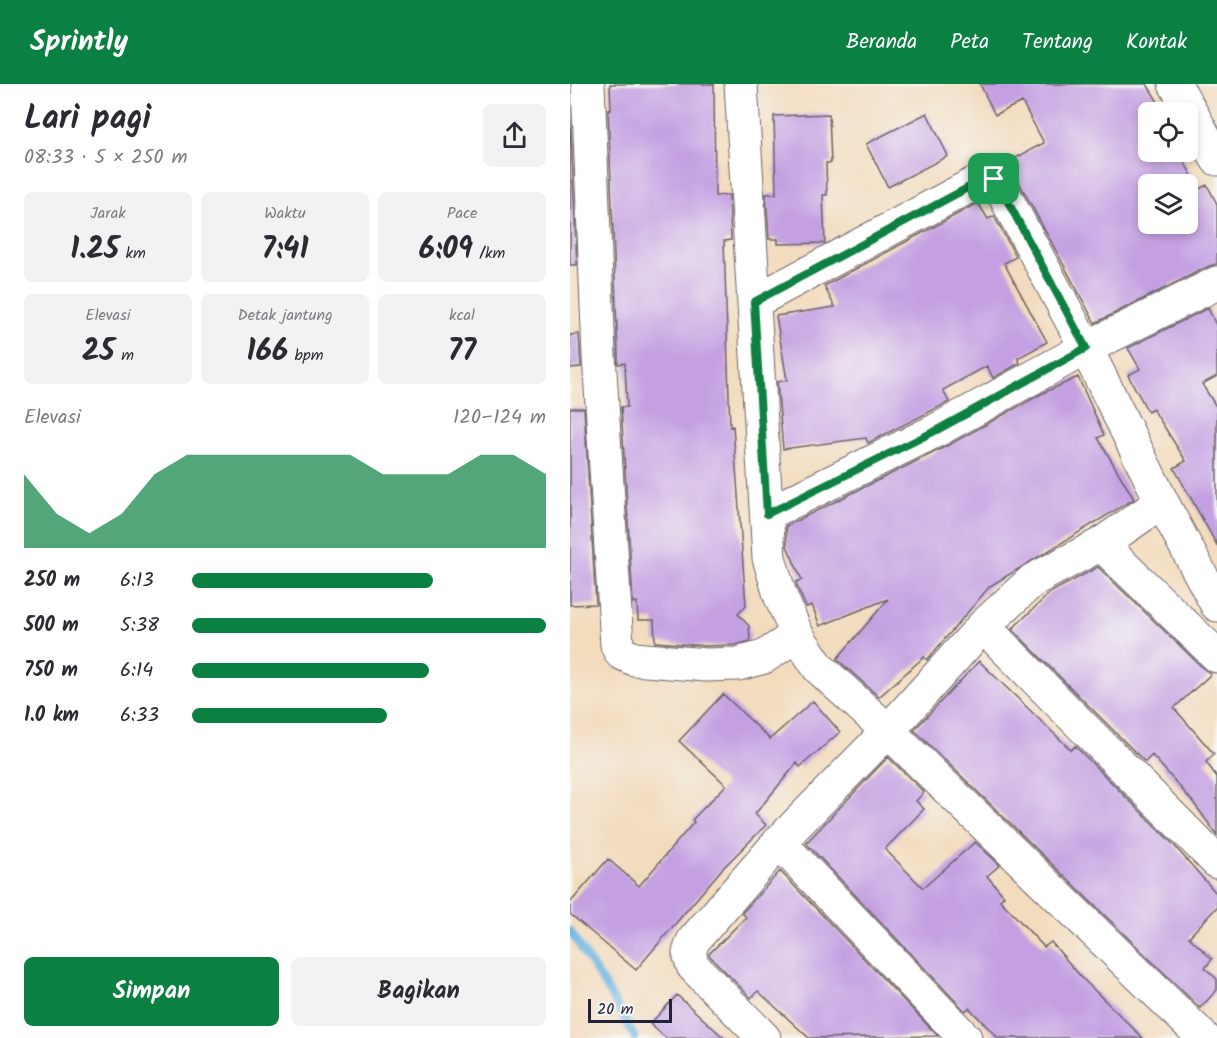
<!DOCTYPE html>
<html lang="id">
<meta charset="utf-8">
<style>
:root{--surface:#fff;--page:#f2f2f3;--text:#2b2b33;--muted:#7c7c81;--accent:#0b8043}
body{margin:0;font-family:Kalam,sans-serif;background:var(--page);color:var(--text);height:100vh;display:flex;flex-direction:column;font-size:22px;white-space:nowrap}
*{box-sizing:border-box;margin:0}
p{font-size:20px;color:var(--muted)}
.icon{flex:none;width:33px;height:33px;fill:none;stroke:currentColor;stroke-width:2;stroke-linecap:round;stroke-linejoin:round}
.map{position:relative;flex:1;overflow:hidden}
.side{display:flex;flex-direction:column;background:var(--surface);width:570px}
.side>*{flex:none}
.controls{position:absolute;left:568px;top:18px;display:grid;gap:12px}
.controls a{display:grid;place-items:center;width:60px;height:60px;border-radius:9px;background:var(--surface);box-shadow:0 3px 9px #0003;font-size:30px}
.scale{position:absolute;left:18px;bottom:15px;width:84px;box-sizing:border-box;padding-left:6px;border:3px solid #22223b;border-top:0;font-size:16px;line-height:21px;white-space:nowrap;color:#22223b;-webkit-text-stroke:4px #f6f6f2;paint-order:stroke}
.pin{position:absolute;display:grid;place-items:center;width:51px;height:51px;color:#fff;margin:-26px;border-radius:12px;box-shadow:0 3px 9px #0006}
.round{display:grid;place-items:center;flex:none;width:63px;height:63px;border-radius:9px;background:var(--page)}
.overview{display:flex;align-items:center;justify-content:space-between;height:102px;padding:0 24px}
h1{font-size:33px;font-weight:700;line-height:45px}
.figures{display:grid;grid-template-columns:repeat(3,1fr);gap:9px;height:102px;padding:6px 24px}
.figures div{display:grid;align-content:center;border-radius:9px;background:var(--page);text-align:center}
.figures b{font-size:30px;font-weight:700}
.figures small{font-size:16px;font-weight:400}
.figures p{font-size:16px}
.chart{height:168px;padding:12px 24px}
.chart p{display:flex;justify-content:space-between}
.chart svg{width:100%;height:108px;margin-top:6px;fill:var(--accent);opacity:.7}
.action{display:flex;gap:12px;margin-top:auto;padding:12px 24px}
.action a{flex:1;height:69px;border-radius:9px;background:var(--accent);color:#fff;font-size:24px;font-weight:700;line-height:69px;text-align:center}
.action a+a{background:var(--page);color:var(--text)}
ul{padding:0 24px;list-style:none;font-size:20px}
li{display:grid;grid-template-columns:96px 72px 1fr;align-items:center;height:45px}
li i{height:15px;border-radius:8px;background:var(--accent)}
header{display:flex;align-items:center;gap:36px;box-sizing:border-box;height:84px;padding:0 30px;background:var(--accent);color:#fff}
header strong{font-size:28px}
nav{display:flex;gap:33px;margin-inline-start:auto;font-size:21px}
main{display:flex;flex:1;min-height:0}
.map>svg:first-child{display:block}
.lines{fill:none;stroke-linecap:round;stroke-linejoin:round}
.stream{stroke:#69b2e1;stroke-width:8}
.building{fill:#c4a0e2;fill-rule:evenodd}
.minor-casing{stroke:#6b6368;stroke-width:35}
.minor{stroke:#fff;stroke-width:33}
.route-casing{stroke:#fff;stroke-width:12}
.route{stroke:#0b8043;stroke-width:8}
</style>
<header>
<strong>Sprintly</strong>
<nav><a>Beranda</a><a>Peta</a><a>Tentang</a><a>Kontak</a></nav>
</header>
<main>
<section class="side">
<div class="overview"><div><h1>Lari pagi</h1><p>08:33 · 5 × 250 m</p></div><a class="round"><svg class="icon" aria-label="share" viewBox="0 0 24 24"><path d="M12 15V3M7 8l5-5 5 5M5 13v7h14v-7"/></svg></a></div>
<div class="figures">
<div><p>Jarak</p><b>1.25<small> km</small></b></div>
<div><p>Waktu</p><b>7:41</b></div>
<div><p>Pace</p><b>6:09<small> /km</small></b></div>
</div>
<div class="figures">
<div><p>Elevasi</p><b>25<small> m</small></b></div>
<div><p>Detak jantung</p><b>166<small> bpm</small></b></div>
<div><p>kcal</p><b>77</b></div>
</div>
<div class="chart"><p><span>Elevasi</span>120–124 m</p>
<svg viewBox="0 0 160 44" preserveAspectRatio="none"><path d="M0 44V14L10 30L20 38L30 30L40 14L50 6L60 6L70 6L80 6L90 6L100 6L110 14L120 14L130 14L140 6L150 6L160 14V44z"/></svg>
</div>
<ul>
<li><b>250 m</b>6:13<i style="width:68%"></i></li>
<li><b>500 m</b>5:38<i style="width:100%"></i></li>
<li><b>750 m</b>6:14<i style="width:67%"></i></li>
<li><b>1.0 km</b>6:33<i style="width:55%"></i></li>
</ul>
<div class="action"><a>Simpan</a><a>Bagikan</a></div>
</section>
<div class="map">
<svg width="647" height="954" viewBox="0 0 647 954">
<rect width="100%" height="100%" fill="#f6f6f2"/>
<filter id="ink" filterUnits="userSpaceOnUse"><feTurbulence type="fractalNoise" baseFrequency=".0167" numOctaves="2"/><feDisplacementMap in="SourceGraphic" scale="12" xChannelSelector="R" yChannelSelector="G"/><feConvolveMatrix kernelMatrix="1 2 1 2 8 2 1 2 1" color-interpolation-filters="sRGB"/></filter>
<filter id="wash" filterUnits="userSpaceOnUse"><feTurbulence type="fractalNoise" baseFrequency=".008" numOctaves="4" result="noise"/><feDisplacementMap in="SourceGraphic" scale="24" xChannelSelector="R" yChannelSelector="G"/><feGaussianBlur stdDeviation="1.35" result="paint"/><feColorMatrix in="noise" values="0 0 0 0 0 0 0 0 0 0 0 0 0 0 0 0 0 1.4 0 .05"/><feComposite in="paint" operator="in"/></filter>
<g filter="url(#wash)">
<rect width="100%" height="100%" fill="#f3dbbd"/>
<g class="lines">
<path class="stream" d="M0 847 45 918 65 954"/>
</g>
<g id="blocks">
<path class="building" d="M40 0H144L145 112 159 111 161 156 154 157 160 343 163 342 176 522 168 530 179 542 180 557 165 561 136 562 85 558 84 536H68L67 518 63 519 51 323H57L55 279 48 280V270L38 25 41 26Z
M410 0H577L594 28H579V68H609L629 105 637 101 647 120V180L639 182 525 239 438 78 474 59 452 18 425 31ZM579 100H618V140H579Z
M0 25 7 181H0Z
M357 29 378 72 318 103 296 60Z
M259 30 261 79H256L257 111H253L255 159 208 160V155H199L196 110H206L204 32Z
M408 119 418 135 424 132 446 173 434 179 477 258 448 274 450 279 423 294 417 282 373 306 379 318 298 359 296 354 213 365 207 298 217 296 206 232 265 223 254 202Z
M638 224 647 243V292L632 300 647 324V461L604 384 616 377 583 325 578 328 558 291 570 285 558 264Z
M9 250 11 283 0 284V251Z
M508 293 534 351 528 354 564 415 420 502 357 576 354 573 309 613 267 575 318 515 250 542 242 521 236 523 228 505 226 498 232 496 217 462 216 442 375 363 473 309Z
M0 324H14L26 520 0 521Z
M528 483 634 585 641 590 604 624 644 670 636 678 647 693V751L623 718 582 671 575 678 442 545 481 508Z
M409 577 501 666 505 662 601 758 647 810V823L619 853 642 875 635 884 647 895V906L630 924 344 646Z
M153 610 200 655 243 617 270 648 230 683 227 679 185 730 196 741 152 785 66 886 0 830V819L38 775 69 802 124 738 122 736 156 701 109 657Z
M318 673 354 708 346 717 354 725 315 765 353 804 405 758 430 781 417 792 434 812 430 816 474 863 481 858 513 895 573 954H428L399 924 395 927 236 759Z
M210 787 368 952 239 954 188 907 181 914 140 872 139 870 176 833 172 829Z
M107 911 154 954H96L80 940Z"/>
</g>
</g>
<g filter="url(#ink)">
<use href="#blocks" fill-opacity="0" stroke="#6b6368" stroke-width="1.5"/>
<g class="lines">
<g class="minor-casing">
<path id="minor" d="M18 0 29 271 47 561 51 569 64 575 136 581 168 580 194 573 227 551
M171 0 199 474 210 511 227 551 249 584 318 647 634 954
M605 0 647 75
M647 199 516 264 592 418 647 521
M184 218 413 95 422 94 429 101 516 264 367 346 197 430
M531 460 647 572
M413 542 647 778
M209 758 395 954
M194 954 123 882 119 869 123 857 209 758 318 647 413 542 463 496 531 460 592 418"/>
</g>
<use href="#minor" class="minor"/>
</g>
</g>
<g class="lines" filter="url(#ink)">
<g class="route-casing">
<path id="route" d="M418 93 424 95 429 101 516 264 367 346 197 430 184 218Z"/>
</g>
<use href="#route" class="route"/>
</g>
</svg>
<div class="controls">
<a><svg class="icon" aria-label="locate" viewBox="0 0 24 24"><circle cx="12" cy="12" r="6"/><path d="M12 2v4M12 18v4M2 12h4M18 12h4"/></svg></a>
<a><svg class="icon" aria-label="layers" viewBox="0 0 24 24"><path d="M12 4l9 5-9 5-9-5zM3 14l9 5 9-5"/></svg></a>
</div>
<div class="scale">20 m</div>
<div class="pin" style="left:424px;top:95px;background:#1e9e55"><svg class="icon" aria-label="arrive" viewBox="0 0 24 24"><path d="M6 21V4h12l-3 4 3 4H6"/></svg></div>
</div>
</main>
